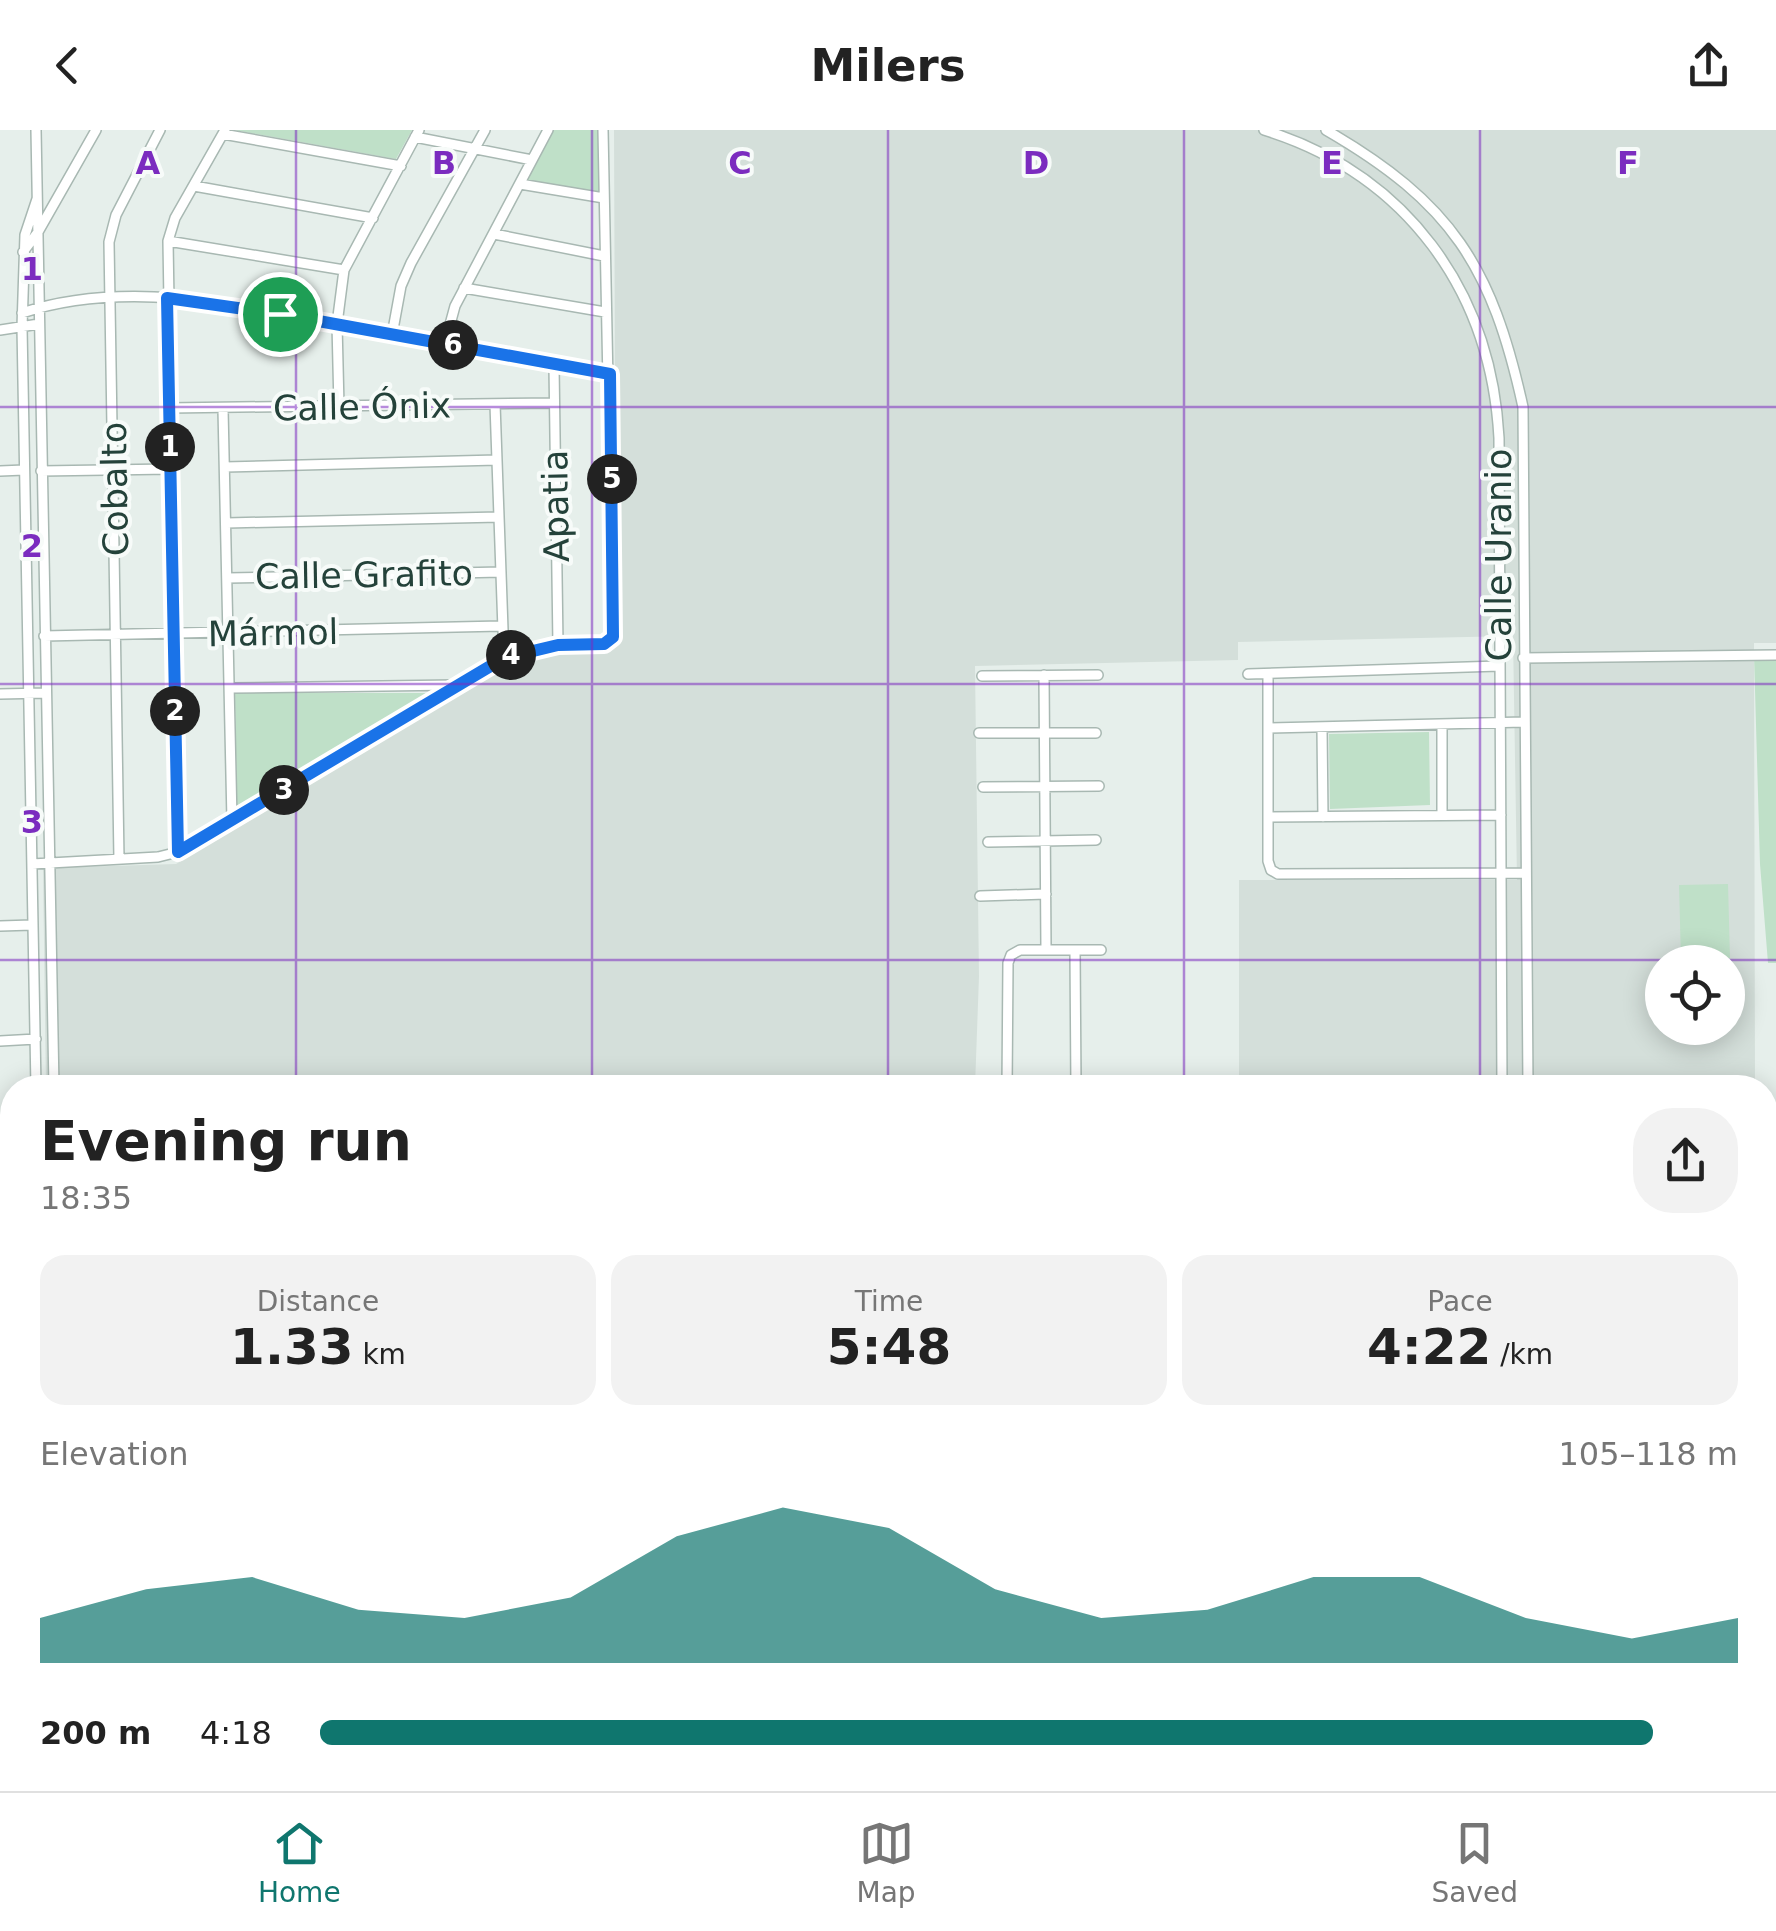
<!DOCTYPE html>
<meta charset="utf-8">
<style>
:root{--surface:#fff;--page:#f2f2f2;--text:#222;--muted:#767676;--line:#e0e0e0;--accent:#0f766e}
body{margin:0;font-family:"DejaVu Sans",sans-serif;background:var(--page);color:var(--text);height:100vh;display:flex;flex-direction:column;font-size:38px;white-space:nowrap}
*{box-sizing:border-box;margin:0}
p{font-size:32px;color:var(--muted)}
.icon{flex:none;width:55px;height:55px;fill:none;stroke:currentColor;stroke-width:2;stroke-linecap:round;stroke-linejoin:round}
.map{position:relative;flex:1;overflow:hidden}
.drawer{position:absolute;left:0px;top:945px;width:1778px;height:718px;display:flex;flex-direction:column;background:var(--surface);border-radius:40px 40px 0 0;box-shadow:0 5px 25px #0003}
.drawer>*{flex:none}
.tools{position:absolute;left:1645px;top:815px;display:grid;gap:20px}
.tools a{display:grid;place-items:center;width:100px;height:100px;border-radius:50%;background:var(--surface);box-shadow:0 5px 25px #0003;font-size:50px}
.pin{position:absolute;display:grid;place-items:center;width:85px;height:85px;color:#fff;margin:-42px;border:5px solid #fff;border-radius:50%;box-shadow:0 2px 10px #0007}
.km{position:absolute;width:50px;height:50px;margin:-25px;border-radius:50%;background:#222;color:#fff;font-size:28px;line-height:50px;text-align:center}
.round{display:grid;place-items:center;flex:none;width:105px;height:105px;border-radius:40px;background:var(--page)}
.summary{display:flex;align-items:center;justify-content:space-between;height:170px;padding:0 40px}
h1{font-size:55px;font-weight:700;line-height:75px}
.figures{display:grid;grid-template-columns:repeat(3,1fr);gap:15px;height:170px;padding:10px 40px}
.figures div{display:grid;align-content:center;border-radius:25px;background:var(--page);text-align:center}
.figures b{font-size:50px;font-weight:700}
.figures small{font-size:28px;font-weight:400}
.figures p{font-size:28px}
.chart{height:280px;padding:20px 40px}
.chart p{display:flex;justify-content:space-between}
.chart svg{width:100%;height:180px;margin-top:10px;fill:var(--accent);opacity:.7}
ul{padding:0 40px;list-style:none;font-size:32px}
li{display:grid;grid-template-columns:160px 120px 1fr;align-items:center;height:75px}
li i{height:25px;border-radius:12px;background:var(--accent)}
header{display:flex;justify-content:space-between;align-items:center;height:130px;padding:0 40px;background:var(--surface);font-size:45px;font-weight:700}
.tab-bar{display:flex;justify-content:space-around;align-items:center;height:140px;border-top:2px solid var(--line);background:var(--surface);font-size:28px;color:var(--muted)}
.tab-bar a{display:grid;justify-items:center;gap:5px}
.tab-bar .selected{color:var(--accent)}
.map>svg:first-child{display:block}
.built{fill:#d4dfda;fill-rule:evenodd}
.green{fill:#bfe0c8}
.lines{fill:none;stroke-linecap:round;stroke-linejoin:round}
.stream{stroke:#8ec9d4;stroke-width:2.5}
.minor-casing{stroke:#a8b8b2;stroke-width:12}
.major-casing{stroke:#c2cac8;stroke-width:15}
.minor{stroke:#fff;stroke-width:9}
.major{stroke:#6aa596;stroke-width:11}
.route-casing{stroke:#fff;stroke-width:20}
.route{stroke:#1a73e8;stroke-width:12}
.grid{fill:none;stroke:#7b2cbf;stroke-width:2.5;stroke-opacity:0.55}
.labels{text-anchor:middle;stroke-width:8;stroke-linejoin:round;paint-order:stroke}
.street-label{font-size:35px;fill:#24423a;stroke:#f7fbf9}
.grid-label{font-size:32px;text-anchor:middle;font-weight:bold;fill:#7b2cbf;stroke:#f7fbf9;stroke-width:8;stroke-linejoin:round;paint-order:stroke}
</style>
<header><svg class="icon" aria-label="back" viewBox="0 0 24 24"><path d="M15 5l-7 7 7 7"/></svg>Milers<svg class="icon" aria-label="share" viewBox="0 0 24 24"><path d="M12 15V3M7 8l5-5 5 5M5 13v7h14v-7"/></svg></header>
<div class="map">
<svg width="1776" height="1661" viewBox="0 0 1776 1661">
<rect width="100%" height="100%" fill="#e6efeb"/>
<path class="built" d="M614 0H1776V513H1754L1755 957H1239V750H1517L1513 506 1238 512V530L975 536 979 846 975 957H46L43 738 176 734 509 533 616 507ZM1662 832H1728V898H1662Z"/>
<path class="green" d="M234 0H412L396 29Z
M548 0H603L604 68 520 54Z
M1754 525H1776V833H1768L1760 734Z
M235 563H429L237 679Z
M1429 602 1430 675 1330 679 1329 604Z
M1728 754 1730 828 1681 830 1679 755Z
M0 1206H12V1650H140L133 1661H0Z
M1776 1554V1654L1761 1661H1692L1701 1650H1765V1568Z
M343 1650H923V1661H382Z"/>
<g class="lines">
<path class="stream" d="M0 1475 12 1454
M1215 1650 1249 1661
M1772 1661 1776 1659"/>
<g class="minor-casing">
<path id="minor" d="M36 0 54 958
M1264 0C1406 44 1491 160 1499 308L1502 958
M1326 0C1452 73 1492 136 1523 277L1528 958
M223 4 401 36
M415 7 532 30
M520 54 604 68
M194 56 373 88
M494 104 604 126
M168 111 344 140
M23 122 38 102 96 0
M464 158 605 182
M22 183C130 147 253 178 361 199 444 215 526 231 609 245
M0 200 39 194
M392 205 401 156 411 133 485 0
M445 213 455 176 548 0
M554 236 558 515
M495 274 504 528
M339 277 337 194 344 140 419 0
M169 278 554 273
M223 279 232 691
M225 337 497 330
M0 341 24 340
M41 341 170 339
M227 393 499 387
M228 448 501 442
M44 506 501 496
M1523 528 1776 525
M1248 544 1499 536
M1268 544V731L1271 740 1278 744 1525 743
M1044 545 1046 819
M982 546 1098 545
M231 558 455 555
M0 564 45 563
M1442 595V684
M1268 598 1524 592
M1322 598 1323 687
M979 603H1096
M983 657 1099 656
M1268 687 1501 685
M988 712 1096 710
M178 722 168 111 175 88 225 0
M119 729 109 112 116 85 160 0
M32 734 158 727 178 722 504 528 558 515 604 514 613 507 603 0
M980 766 1046 764
M0 796 32 795
M1075 820 1076 958
M0 911 36 909
M36 958 22 197 25 105 37 69
M1007 958 1008 833 1011 825 1020 820H1101
M0 1034H12
M0 1147H12
M1765 1239H1776
M1765 1307H1776
M1765 1376H1776
M1765 1445H1776
M1765 1513 1776 1512
M1765 1561 1776 1547
M307 1650V1661
M967 1650V1661
M1519 1656 1666 1658 1696 1650
M166 1657 179 1661"/>
</g>
<g class="major-casing">
<path id="major" d="M1765 1133H1776
M1765 1154H1776
M0 1169H12
M0 1190H12"/>
</g>
<use href="#minor" class="minor"/>
<use href="#major" class="major"/>
</g>
<g class="lines">
<g class="route-casing">
<path id="route" d="M167 168 280 184 610 244 613 507 604 514 558 515 504 528 178 722Z"/>
</g>
<use href="#route" class="route"/>
</g>
<path class="grid" d="M296 0V958M592 0V958M888 0V958M1184 0V958M1480 0V958M0 277H1776M0 554H1776M0 830H1776M0 1107H12M1765 1107H1776M0 1384H12M1765 1384H1776M296 1650V1661M592 1650V1661M888 1650V1661M1184 1650V1661M1480 1650V1661"/>
<g class="labels">
<g class="street-label">
<text transform="translate(362 277) rotate(-1)" y="12">Calle Ónix</text>
<text transform="translate(115 359) rotate(-91)" y="12">Cobalto</text>
<text transform="translate(556 376) rotate(-91)" y="12">Apatia</text>
<text transform="translate(1499 425) rotate(-90)" y="12">Calle Uranio</text>
<text transform="translate(364 445) rotate(-1)" y="12">Calle Grafito</text>
<text transform="translate(273 503) rotate(-1)" y="12">Mármol</text>
</g>
</g>
<g class="grid-label">
<text x="148" y="44">A</text>
<text x="444" y="44">B</text>
<text x="740" y="44">C</text>
<text x="1036" y="44">D</text>
<text x="1332" y="44">E</text>
<text x="1628" y="44">F</text>
<text x="32" y="150">1</text>
<text x="32" y="427">2</text>
<text x="32" y="703">3</text>
</g>
</svg>
<div class="tools">
<a><svg class="icon" aria-label="locate" viewBox="0 0 24 24"><circle cx="12" cy="12" r="6"/><path d="M12 2v4M12 18v4M2 12h4M18 12h4"/></svg></a>
</div>
<div class="pin" style="left:280px;top:184px;background:#1e9e55"><svg class="icon" aria-label="arrive" viewBox="0 0 24 24"><path d="M6 21V4h12l-3 4 3 4H6"/></svg></div>
<b class="km" style="left:170px;top:317px">1</b>
<b class="km" style="left:175px;top:581px">2</b>
<b class="km" style="left:284px;top:660px">3</b>
<b class="km" style="left:511px;top:525px">4</b>
<b class="km" style="left:612px;top:349px">5</b>
<b class="km" style="left:453px;top:215px">6</b>
<section class="drawer">
<div class="summary"><div><h1>Evening run</h1><p>18:35</p></div><a class="round"><svg class="icon" aria-label="share" viewBox="0 0 24 24"><path d="M12 15V3M7 8l5-5 5 5M5 13v7h14v-7"/></svg></a></div>
<div class="figures">
<div><p>Distance</p><b>1.33<small> km</small></b></div>
<div><p>Time</p><b>5:48</b></div>
<div><p>Pace</p><b>4:22<small> /km</small></b></div>
</div>
<div class="chart"><p><span>Elevation</span>105–118 m</p>
<svg viewBox="0 0 160 44" preserveAspectRatio="none"><path d="M0 44V33L10 26L20 23L30 31L40 33L50 28L60 13L70 6L80 11L90 26L100 33L110 31L120 23L130 23L140 33L150 38L160 33V44z"/></svg>
</div>
<ul>
<li><b>200 m</b>4:18<i style="width:94%"></i></li>
</ul>
</section>
</div>
<nav class="tab-bar">
<a class="selected"><svg class="icon" aria-label="home" viewBox="0 0 24 24"><path d="M3 11l9-7 9 7M6 9v11h12V9"/></svg>Home</a>
<a><svg class="icon" aria-label="map" viewBox="0 0 24 24"><path d="M3 6l6-2 6 2 6-2v14l-6 2-6-2-6 2zM9 4v14M15 6v14"/></svg>Map</a>
<a><svg class="icon" aria-label="saved" viewBox="0 0 24 24"><path d="M7 4h10v16l-5-4-5 4z"/></svg>Saved</a>
</nav>
